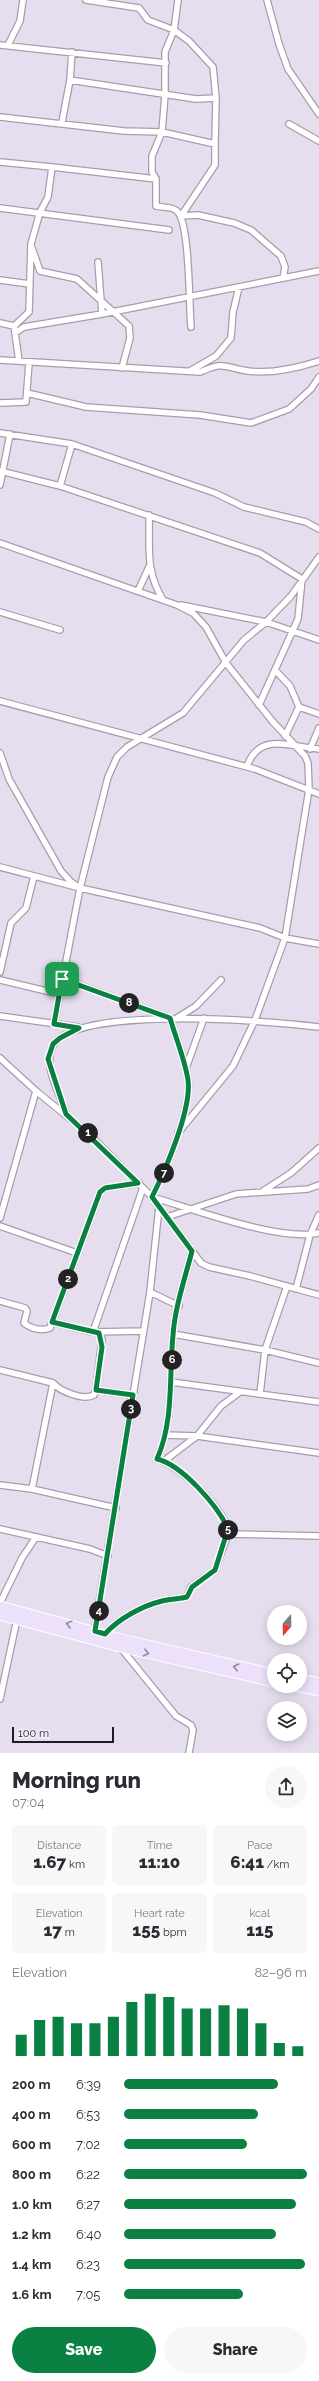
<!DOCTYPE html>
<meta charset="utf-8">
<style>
:root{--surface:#fff;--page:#f7f7f7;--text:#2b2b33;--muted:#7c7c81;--accent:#0b8043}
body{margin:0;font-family:Raleway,sans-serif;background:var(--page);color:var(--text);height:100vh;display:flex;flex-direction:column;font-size:15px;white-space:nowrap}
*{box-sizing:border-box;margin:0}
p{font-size:13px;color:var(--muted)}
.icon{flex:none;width:22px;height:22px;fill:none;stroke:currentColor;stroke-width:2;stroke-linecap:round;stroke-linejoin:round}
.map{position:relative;height:1753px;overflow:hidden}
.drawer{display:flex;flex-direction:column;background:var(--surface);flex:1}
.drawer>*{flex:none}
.needle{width:26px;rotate:200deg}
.fabs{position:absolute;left:267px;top:1605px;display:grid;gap:8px}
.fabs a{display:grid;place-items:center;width:40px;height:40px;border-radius:50%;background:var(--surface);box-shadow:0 2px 10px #0003;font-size:20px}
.scale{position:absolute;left:12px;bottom:10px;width:102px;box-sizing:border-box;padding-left:4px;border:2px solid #1e1b21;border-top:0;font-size:11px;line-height:14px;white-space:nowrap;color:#1e1b21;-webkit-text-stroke:3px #f4ecfc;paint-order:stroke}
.pin{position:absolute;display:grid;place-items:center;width:34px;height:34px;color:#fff;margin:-17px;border-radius:8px;box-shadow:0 2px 6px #0006}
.km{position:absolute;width:20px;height:20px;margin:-10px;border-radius:50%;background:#222;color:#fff;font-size:11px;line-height:20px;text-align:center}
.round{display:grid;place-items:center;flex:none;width:42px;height:42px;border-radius:21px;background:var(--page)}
.overview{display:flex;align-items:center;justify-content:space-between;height:68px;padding:0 12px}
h1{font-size:22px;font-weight:800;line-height:30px}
.stats{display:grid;grid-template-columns:repeat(3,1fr);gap:6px;height:68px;padding:4px 12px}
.stats div{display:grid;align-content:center;border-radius:6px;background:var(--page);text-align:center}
.stats b{font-size:17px;font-weight:800}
.stats small{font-size:11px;font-weight:400}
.stats p{font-size:11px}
.chart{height:112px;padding:8px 12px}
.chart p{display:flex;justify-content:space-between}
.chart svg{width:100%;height:72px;margin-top:4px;stroke:var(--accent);stroke-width:6}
.button{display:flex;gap:8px;margin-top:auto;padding:8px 12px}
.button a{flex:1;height:46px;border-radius:24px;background:var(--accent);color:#fff;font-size:16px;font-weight:800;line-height:46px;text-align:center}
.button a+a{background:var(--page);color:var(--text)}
ul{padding:0 12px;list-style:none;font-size:13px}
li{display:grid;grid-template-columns:64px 48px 1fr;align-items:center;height:30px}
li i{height:10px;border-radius:5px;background:var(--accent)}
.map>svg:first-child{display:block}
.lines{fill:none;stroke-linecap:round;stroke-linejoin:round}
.street-casing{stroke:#a59dad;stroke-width:8}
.primary-casing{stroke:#fff;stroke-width:11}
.street{stroke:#fff;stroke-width:5.5}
.primary{stroke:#ede0fa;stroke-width:9}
.oneway{stroke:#908798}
.route-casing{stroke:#fff;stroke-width:8}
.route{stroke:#0b8043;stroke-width:5}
</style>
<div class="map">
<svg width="319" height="1753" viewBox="0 0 319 1753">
<rect width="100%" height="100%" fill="#e6deef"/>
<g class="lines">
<g class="street-casing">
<path id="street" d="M178 0 174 30 165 52V95L162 132 152 156V172L156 179V206C163 208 172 206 177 211 190 223 189 306 191 327
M267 0 279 44 288 69 319 114
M0 45 166 63
M8 45 20 21 23 0
M70 80 196 99 216 98
M0 117 124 131 162 132 215 144 216 98 213 67 189 41 174 30 148 20 139 8 86 0
M62 122 70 80 72 52
M289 124 319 141
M0 162 52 167
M0 208 169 230
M181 216 198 215 234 223 251 230 281 256 285 267 283 278
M181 216 215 165V144
M32 248 40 271 77 279 129 326 130 338 122 368
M98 262 102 314
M0 280 30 284
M0 323 14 326
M15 333 14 326 29 312 31 244 40 212 48 197 52 167 156 179
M0 360 200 372C227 360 223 368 248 371 272 374 297 368 319 361
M19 361 15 333 24 327 102 314 319 271
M190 371 216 356 231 338 233 312 239 287
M27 393 86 407 200 415 251 423 289 409 311 389 319 377
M0 403 26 402 29 363
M0 433 72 444 215 493 244 507 306 522 319 529
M0 471 60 486 260 553 302 579 298 619 259 705
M0 485 10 434
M60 486 72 444
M149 515C150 549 145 570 163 600
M0 543 177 605 193 613 206 627 226 663 273 722 305 756 308 763 309 789 285 938 255 1020 233 1066 178 1133
M138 591 149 567
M181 605 266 622 319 640
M0 612 60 630
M275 670 290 686 299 707 319 714
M0 701 255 769 319 794
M285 736 299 707
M310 749 319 728
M0 753 9 779 61 871 71 882 80 888 54 1024
M247 766C260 731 291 747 319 749
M0 867 80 888 260 928 285 938 319 944
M80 888 108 777 117 757 127 747 183 713 244 640 266 622 291 596 319 557
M0 972 11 923 26 908 34 876
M63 979 170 1018C176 1039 185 1059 188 1080 192 1108 165 1171 152 1197 193 1209 280 1242 319 1233
M0 980 59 994
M0 1016 78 1027
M177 1018 196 1006 221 980
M0 1058 36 1091 0 1218
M186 1068 204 1018
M36 1091 90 1135 152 1197 201 1263 209 1267 250 1276 319 1295
M66 1113C60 1094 41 1063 54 1044 81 1005 272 1021 319 1027
M263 1191 291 1173 319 1148
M167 1217 236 1194 308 1189 319 1185
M0 1226 77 1253
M296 1289 310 1235 319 1215
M150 1292 179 1306
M0 1301 25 1308 27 1311 24 1323C31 1329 41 1331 50 1328L100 1192 105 1188 139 1183
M52 1322 93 1332 143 1331
M173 1334 265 1350 319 1363
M0 1370 53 1383C60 1391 83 1401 94 1395L96 1390 133 1395
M171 1382 319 1402
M96 1390 102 1339 99 1333 93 1332 143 1188
M260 1394 265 1350 287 1286
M165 1435 197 1436 319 1453
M164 1461 197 1436 221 1406 240 1392
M0 1485 32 1489 116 1508
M32 1489 53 1383
M0 1529 90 1549 108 1556
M228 1534 319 1536
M0 1603 22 1558 36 1537
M94 1634 150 1292 159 1207
M105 1634C118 1619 142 1606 162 1601 170 1599 179 1599 187 1597L191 1587 215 1570 228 1534C228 1511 178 1464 157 1459 174 1421 169 1376 173 1335 175 1307 185 1278 192 1251
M120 1647 176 1716 191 1725 193 1730 189 1753
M0 1699 17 1619"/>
</g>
<g class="primary-casing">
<path id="primary" d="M0 1606 121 1639 274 1674
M0 1615 120 1647 274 1682
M300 1679 319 1683
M295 1686 319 1691"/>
</g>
<use href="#street" class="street"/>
<use href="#primary" class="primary"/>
</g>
<defs><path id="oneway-chevron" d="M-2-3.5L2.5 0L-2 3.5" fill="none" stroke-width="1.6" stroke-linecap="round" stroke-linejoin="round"/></defs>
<g class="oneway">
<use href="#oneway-chevron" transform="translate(69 1624) rotate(-165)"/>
<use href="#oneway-chevron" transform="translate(146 1653) rotate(14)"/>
<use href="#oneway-chevron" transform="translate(236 1667) rotate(-168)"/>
</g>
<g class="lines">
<g class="route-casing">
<path id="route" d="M62 979 170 1018C176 1039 185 1060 188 1080 192 1109 165 1171 152 1197L192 1251C185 1278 175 1307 173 1335 169 1376 174 1421 157 1459 182 1465 218 1506 228 1529L215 1570 192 1587 187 1597C179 1599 170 1599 162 1601 142 1606 118 1619 105 1634L95 1631 133 1395 96 1390 102 1347 99 1333 52 1322 100 1192 105 1188 138 1183 66 1114 48 1059 53 1044 60 1038 79 1028 54 1024Z"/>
</g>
<use href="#route" class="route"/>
</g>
</svg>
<div class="fabs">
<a><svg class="needle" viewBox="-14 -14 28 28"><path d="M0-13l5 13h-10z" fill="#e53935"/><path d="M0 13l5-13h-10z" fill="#7c7c81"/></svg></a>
<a><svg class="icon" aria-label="locate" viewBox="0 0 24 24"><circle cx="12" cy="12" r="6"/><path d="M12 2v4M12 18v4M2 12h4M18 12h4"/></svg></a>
<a><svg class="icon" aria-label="layers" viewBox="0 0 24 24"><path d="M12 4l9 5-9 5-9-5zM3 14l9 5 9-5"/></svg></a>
</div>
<div class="scale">100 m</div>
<div class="pin" style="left:62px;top:979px;background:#1e9e55"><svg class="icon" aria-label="arrive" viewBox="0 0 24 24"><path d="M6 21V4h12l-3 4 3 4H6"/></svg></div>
<b class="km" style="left:88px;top:1133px">1</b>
<b class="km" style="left:68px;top:1279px">2</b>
<b class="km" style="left:131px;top:1409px">3</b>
<b class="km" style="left:99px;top:1611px">4</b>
<b class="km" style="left:228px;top:1530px">5</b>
<b class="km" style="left:172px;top:1360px">6</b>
<b class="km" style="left:164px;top:1173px">7</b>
<b class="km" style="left:129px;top:1003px">8</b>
</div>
<section class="drawer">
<div class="overview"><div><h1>Morning run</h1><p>07:04</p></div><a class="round"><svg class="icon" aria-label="share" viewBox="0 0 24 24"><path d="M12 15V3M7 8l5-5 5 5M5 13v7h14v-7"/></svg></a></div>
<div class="stats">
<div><p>Distance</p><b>1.67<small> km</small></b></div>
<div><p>Time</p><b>11:10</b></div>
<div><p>Pace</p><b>6:41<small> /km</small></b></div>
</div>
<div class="stats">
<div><p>Elevation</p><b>17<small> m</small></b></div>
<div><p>Heart rate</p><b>155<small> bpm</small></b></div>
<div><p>kcal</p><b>115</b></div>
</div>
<div class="chart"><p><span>Elevation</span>82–96 m</p>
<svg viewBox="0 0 160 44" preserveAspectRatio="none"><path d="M5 44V31M15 44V22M25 44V20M35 44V24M45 44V24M55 44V20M65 44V11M75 44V6M85 44V8M95 44V15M105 44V15M115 44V13M125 44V15M135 44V24M145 44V36M155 44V38"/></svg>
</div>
<ul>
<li><b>200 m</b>6:39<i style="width:84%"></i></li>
<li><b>400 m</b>6:53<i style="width:73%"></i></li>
<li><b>600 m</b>7:02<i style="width:67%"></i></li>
<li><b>800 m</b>6:22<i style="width:100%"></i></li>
<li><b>1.0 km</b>6:27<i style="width:94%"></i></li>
<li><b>1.2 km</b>6:40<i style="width:83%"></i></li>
<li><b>1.4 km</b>6:23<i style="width:99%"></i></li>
<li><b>1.6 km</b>7:05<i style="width:65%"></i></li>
</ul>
<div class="button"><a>Save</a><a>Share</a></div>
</section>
